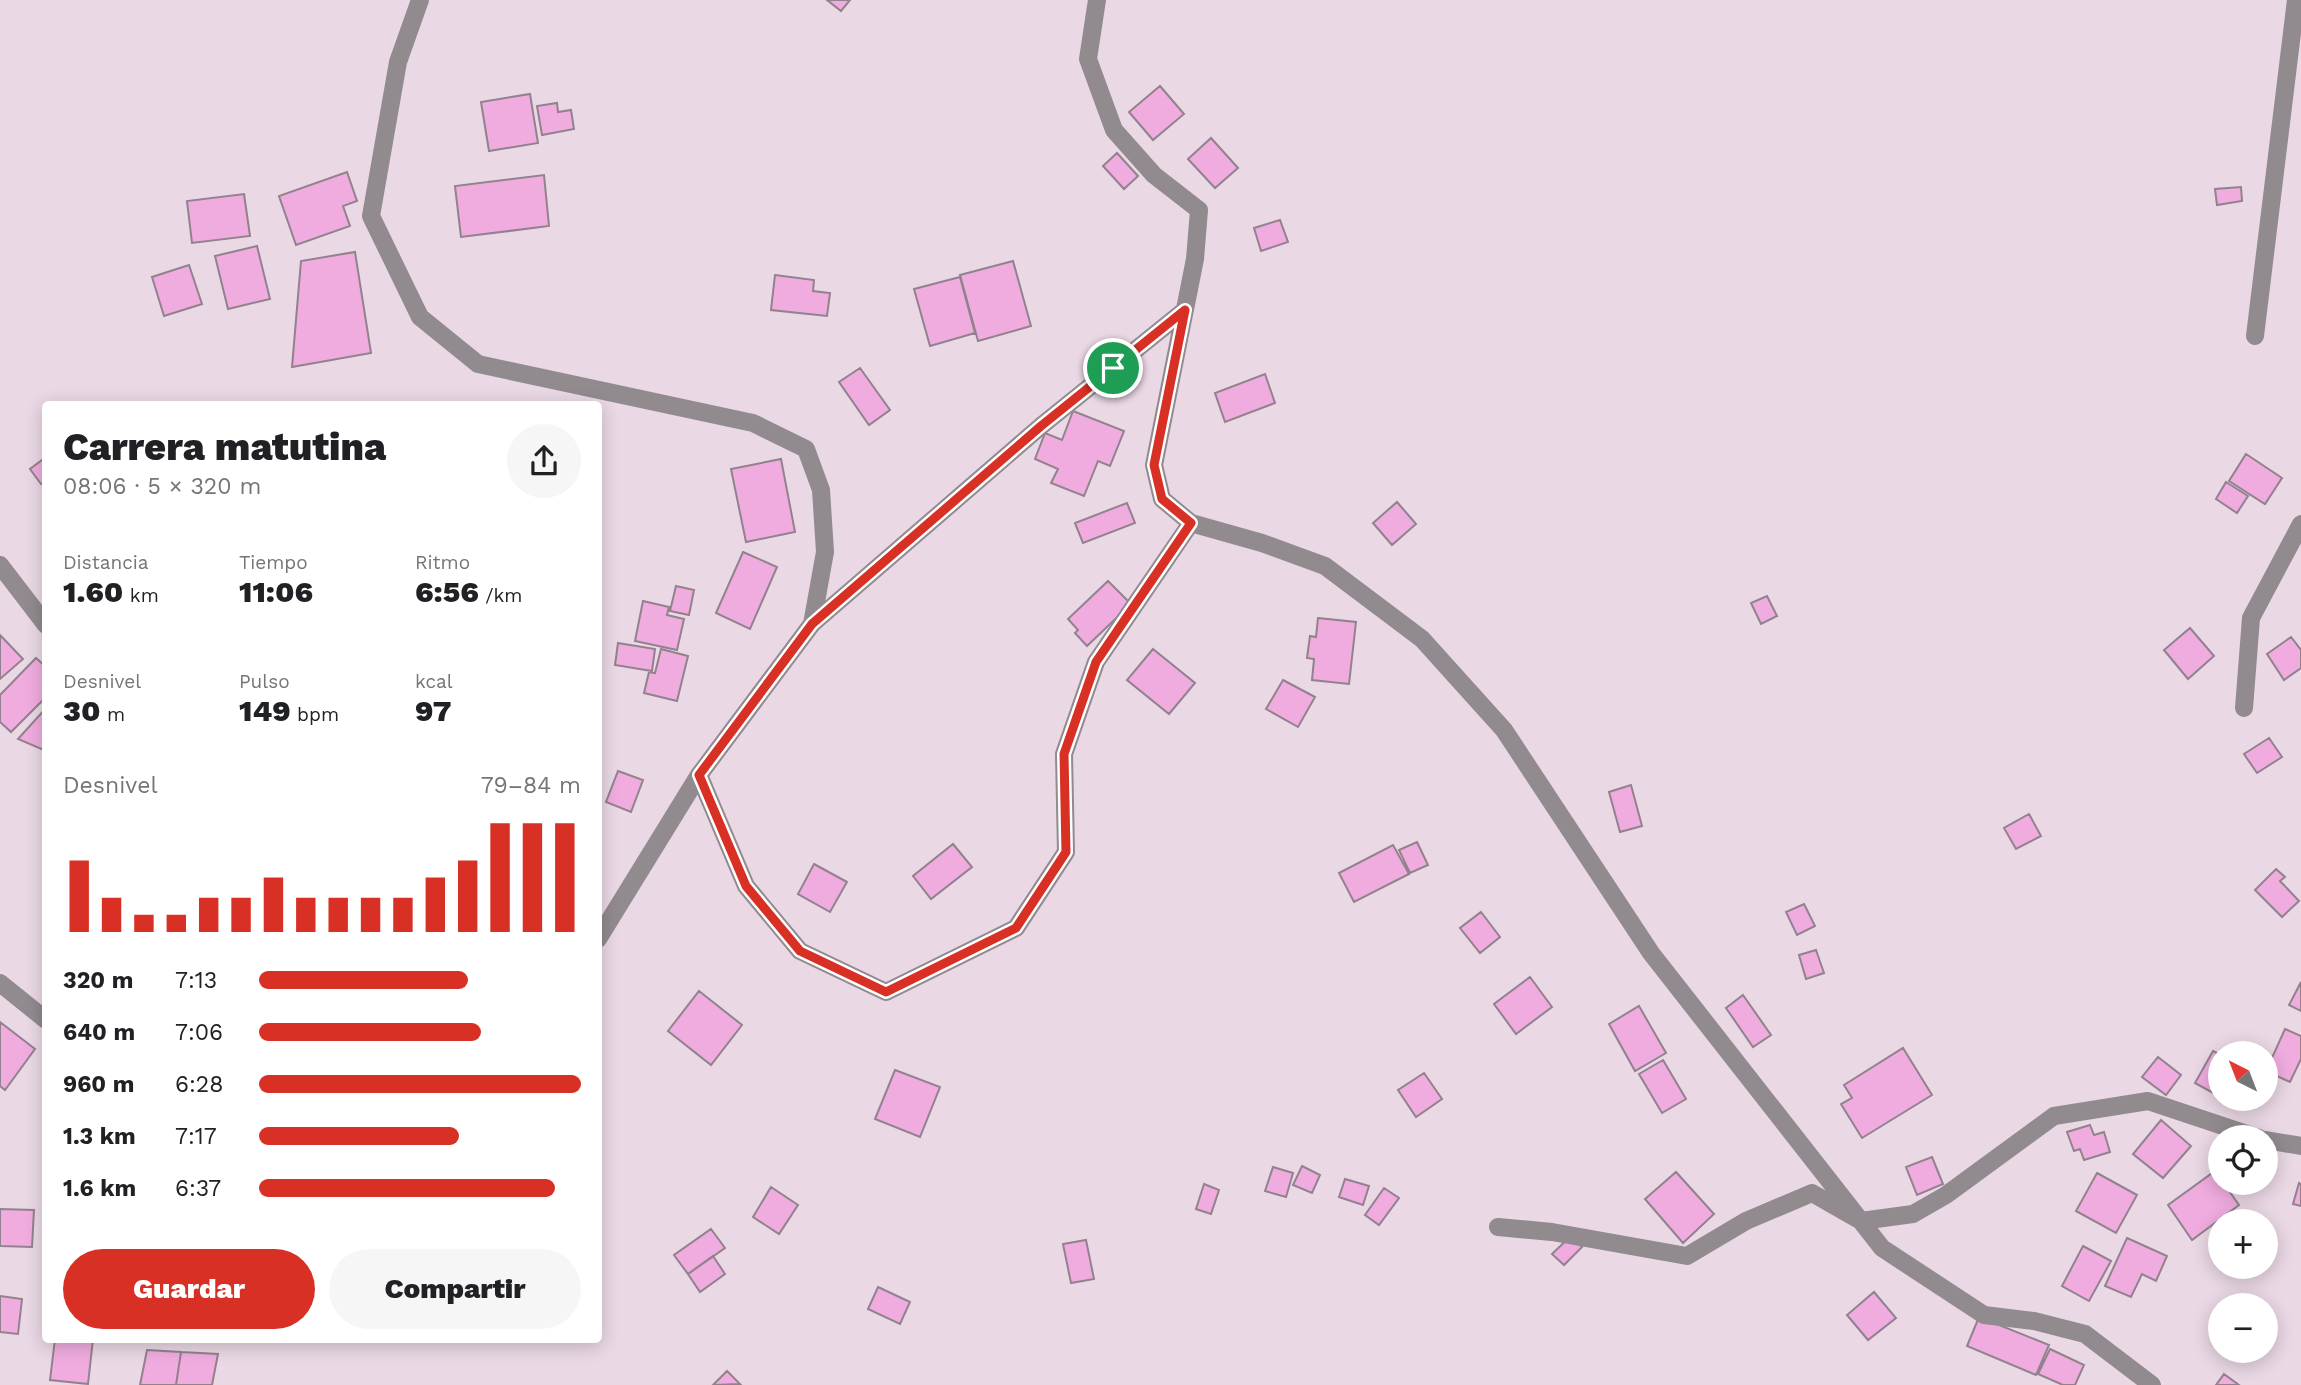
<!DOCTYPE html>
<html lang="es">
<meta charset="utf-8">
<style>
:root{--surface:#fff;--page:#f6f6f6;--text:#202124;--muted:#757577;--accent:#d93025}
body{margin:0;font-family:"Work Sans",sans-serif;background:var(--page);color:var(--text);height:100vh;display:flex;flex-direction:column;font-size:26px;white-space:nowrap}
*{box-sizing:border-box;margin:0}
p{font-size:23px;color:var(--muted)}
.icon{flex:none;width:38px;height:38px;fill:none;stroke:currentColor;stroke-width:2;stroke-linecap:round;stroke-linejoin:round}
.map{position:relative;flex:1;overflow:hidden}
.side{position:absolute;left:42px;top:401px;width:560px;height:942px;display:flex;flex-direction:column;background:var(--surface);border-radius:7px;box-shadow:0 4px 18px #0003}
.side>*{flex:none}
.needle{width:46px;rotate:318deg}
.fabs{position:absolute;left:2208px;top:1041px;display:grid;gap:14px}
.fabs a{display:grid;place-items:center;width:70px;height:70px;border-radius:50%;background:var(--surface);box-shadow:0 4px 18px #0003;font-size:35px}
.pin{position:absolute;display:grid;place-items:center;width:60px;height:60px;color:#fff;margin:-30px;border:4px solid #fff;border-radius:50%;box-shadow:0 2px 7px #0007}
.round{display:grid;place-items:center;flex:none;width:74px;height:74px;border-radius:37px;background:var(--page)}
.summary{display:flex;align-items:center;justify-content:space-between;height:119px;padding:0 21px}
h1{font-size:38px;font-weight:800;line-height:52px}
.metrics{display:grid;grid-template-columns:repeat(3,1fr);gap:10px;height:119px;padding:7px 21px}
.metrics div{display:grid;align-content:center}
.metrics b{font-size:30px;font-weight:800}
.metrics small{font-size:19px;font-weight:400}
.metrics p{font-size:19px}
.chart{height:196px;padding:14px 21px}
.chart p{display:flex;justify-content:space-between}
.chart svg{width:100%;height:126px;margin-top:7px;stroke:var(--accent);stroke-width:6}
.cta{display:flex;gap:14px;margin-top:auto;padding:14px 21px}
.cta a{flex:1;height:80px;border-radius:42px;background:var(--accent);color:#fff;font-size:28px;font-weight:800;line-height:80px;text-align:center}
.cta a+a{background:var(--page);color:var(--text)}
ul{padding:0 21px;list-style:none;font-size:23px}
li{display:grid;grid-template-columns:112px 84px 1fr;align-items:center;height:52px}
li i{height:18px;border-radius:9px;background:var(--accent)}
.map>svg:first-child{display:block}
.building{fill:#f0acdf;stroke:#91828d;stroke-width:2}
.lines{fill:none;stroke-linecap:round;stroke-linejoin:round}
.street{stroke:#918a8f;stroke-width:18}
.route-casing{stroke:#fff;stroke-width:14}
.route{stroke:#d93025;stroke-width:9}
</style>
<div class="map">
<svg width="2301" height="1385" viewBox="0 0 2301 1385">
<rect width="100%" height="100%" fill="#ead8e5"/>
<path class="building" d="M827 0H850L841 11Z
M1160 86 1184 114 1153 140 1129 112Z
M530 94 538 143 489 151 481 102Z
M557 103 558 112 571 110 574 129 542 135 537 106Z
M1211 138 1238 168 1215 188 1188 159Z
M1117 153 1138 176 1124 189 1103 166Z
M347 172 357 201 343 206 350 226 296 245 279 196Z
M544 175 549 226 461 237 455 186Z
M2241 187 2242 201 2217 205 2215 189Z
M244 194 250 236 192 243 187 201Z
M1280 220 1288 242 1261 251 1254 228Z
M257 246 270 299 228 309 215 256Z
M355 252 371 353 292 367 301 261Z
M1013 261 1031 326 978 341 960 275Z
M189 265 202 304 164 316 152 277Z
M775 275 814 280 813 291 830 293 827 316 771 310Z
M960 277 975 333 930 346 914 289Z
M860 368 890 410 869 425 839 382Z
M1265 374 1275 403 1225 422 1215 393Z
M1073 411 1124 431 1110 466 1098 461 1084 496 1051 483 1058 469 1035 459 1045 433 1062 440Z
M2246 454 2282 478 2265 504 2229 481Z
M46 457V481L41 484 30 469Z
M781 459 795 532 746 542 731 469Z
M2226 482 2248 496 2237 513 2216 499Z
M1397 502 1416 524 1392 545 1373 523Z
M1127 503 1135 523 1083 543 1075 523Z
M743 552 777 567 750 629 716 613Z
M1108 581 1131 604 1087 646 1075 633 1078 630 1068 619Z
M676 586 694 590 689 615 670 611Z
M1767 596 1777 616 1761 624 1751 603Z
M643 601 669 607 667 615 684 619 677 650 635 641Z
M1318 618 1356 622 1349 684 1312 680 1314 659 1307 658 1310 636 1316 637Z
M2190 628 2214 656 2188 679 2164 650Z
M0 635 23 659 0 679Z
M2291 637 2301 650V668L2284 680 2267 654Z
M618 643 655 649 652 671 615 665Z
M661 649 688 656 677 701 644 693 649 672 655 673Z
M1153 649 1195 683 1169 714 1127 680Z
M36 658 46 667V697L11 732 0 722V695Z
M1283 680 1315 697 1298 727 1266 709Z
M46 708V751L18 739Z
M2269 738 2282 757 2257 773 2244 754Z
M618 771 643 780 631 812 606 802Z
M1631 785 1642 826 1620 832 1609 792Z
M2029 814 2041 836 2016 849 2004 828Z
M1417 842 1428 865 1410 873 1399 850Z
M953 844 972 867 931 899 913 876Z
M1393 845 1409 874 1354 902 1339 873Z
M814 864 847 882 830 912 798 894Z
M2276 869 2285 877 2280 881 2299 901 2282 917 2255 890Z
M1804 904 1815 926 1797 935 1786 912Z
M1481 912 1500 937 1480 953 1460 928Z
M1816 950 1824 973 1806 979 1799 955Z
M1530 977 1552 1007 1516 1034 1494 1004Z
M2301 982V1011L2289 1005Z
M699 991 742 1025 711 1065 668 1031Z
M1743 995 1771 1035 1753 1047 1726 1008Z
M1639 1006 1666 1053 1635 1071 1609 1024Z
M0 1022 35 1049 5 1090 0 1086Z
M2285 1029 2301 1036V1059L2290 1082 2266 1071Z
M1903 1048 1932 1095 1862 1138 1841 1104 1852 1098 1844 1085Z
M2213 1051 2221 1055V1084L2215 1094 2195 1083Z
M2158 1057 2181 1075 2166 1095 2142 1077Z
M1663 1060 1686 1099 1662 1113 1639 1074Z
M895 1070 940 1087 920 1137 875 1119Z
M1424 1073 1442 1099 1416 1117 1398 1090Z
M2161 1120 2191 1146 2163 1178 2133 1154Z
M2090 1125 2094 1135 2104 1132 2110 1152 2084 1160 2080 1149 2074 1151 2067 1132Z
M1932 1157 1943 1184 1917 1195 1906 1167Z
M1302 1166 1320 1175 1312 1193 1293 1185Z
M1273 1167 1293 1173 1286 1197 1265 1191Z
M2215 1171 2239 1205 2192 1240 2168 1205Z
M1676 1172 1714 1214 1683 1243 1645 1199Z
M2097 1173 2137 1195 2116 1233 2076 1211Z
M1345 1179 1369 1186 1363 1205 1339 1197Z
M2299 1183 2301 1184V1206L2293 1204Z
M1204 1184 1219 1190 1211 1214 1196 1209Z
M771 1187 798 1205 779 1234 753 1217Z
M1384 1188 1399 1198 1379 1225 1365 1215Z
M0 1209 34 1210 32 1247 0 1246Z
M711 1229 725 1248 688 1274 674 1255Z
M1571 1236 1582 1247 1564 1265 1552 1254Z
M2127 1238 2167 1256 2156 1281 2142 1274 2131 1297 2105 1286Z
M1086 1240 1094 1279 1071 1283 1063 1244Z
M2083 1246 2111 1261 2089 1301 2062 1286Z
M713 1256 725 1274 700 1292 688 1274Z
M878 1287 910 1302 900 1324 868 1309Z
M1874 1292 1896 1318 1868 1340 1847 1315Z
M0 1296 22 1299 18 1334 0 1332Z
M1979 1317 2049 1345 2036 1375 1967 1346Z
M55 1339H93L88 1384 50 1380Z
M2050 1349 2084 1365 2075 1385H2063L2038 1374Z
M147 1350 181 1352 176 1385H140Z
M181 1352 218 1354 212 1385H176Z
M727 1371 740 1384 713 1385Z
M2224 1374 2239 1385H2216Z"/>
<g class="lines">
<path class="street" d="M420 0 398 62 371 216 420 317 478 364 753 423 806 449 821 490 825 552 812 624
M1097 0 1088 59 1114 130 1154 175 1199 210 1195 259 1154 465 1162 499 1191 523 1262 543 1325 566 1422 639 1504 730 1651 953 1882 1248 1984 1315 2034 1321 2085 1334 2152 1385
M2255 336 2296 0
M0 565 46 625
M2244 708 2251 618 2301 524
M699 775 746 886 800 951 886 992 1016 928 1066 852 1064 754 1096 662 1191 523
M598 939 699 775 812 624 1041 426 1185 310
M0 983 46 1020
M2266 1140 2301 1146
M1498 1227 1552 1232 1687 1256 1746 1221 1812 1193 1861 1221 1913 1214 1946 1195 2054 1116 2148 1101 2259 1138"/>
</g>
<g class="lines">
<g class="route-casing">
<path id="route" d="M1185 310 1154 465 1162 499 1191 523 1096 662 1064 754 1066 852 1016 928 886 992 800 951 746 886 699 775 812 624 1041 426Z"/>
</g>
<use href="#route" class="route"/>
</g>
</svg>
<div class="fabs">
<a><svg class="needle" viewBox="-14 -14 28 28"><path d="M0-13l5 13h-10z" fill="#e53935"/><path d="M0 13l5-13h-10z" fill="#757577"/></svg></a>
<a><svg class="icon" aria-label="locate" viewBox="0 0 24 24"><circle cx="12" cy="12" r="6"/><path d="M12 2v4M12 18v4M2 12h4M18 12h4"/></svg></a>
<a>+</a>
<a>−</a>
</div>
<div class="pin" style="left:1113px;top:368px;background:#1e9e55"><svg class="icon" aria-label="arrive" viewBox="0 0 24 24"><path d="M6 21V4h12l-3 4 3 4H6"/></svg></div>
<section class="side">
<div class="summary"><div><h1>Carrera matutina</h1><p>08:06 · 5 × 320 m</p></div><a class="round"><svg class="icon" aria-label="share" viewBox="0 0 24 24"><path d="M12 15V3M7 8l5-5 5 5M5 13v7h14v-7"/></svg></a></div>
<div class="metrics">
<div><p>Distancia</p><b>1.60<small> km</small></b></div>
<div><p>Tiempo</p><b>11:06</b></div>
<div><p>Ritmo</p><b>6:56<small> /km</small></b></div>
</div>
<div class="metrics">
<div><p>Desnivel</p><b>30<small> m</small></b></div>
<div><p>Pulso</p><b>149<small> bpm</small></b></div>
<div><p>kcal</p><b>97</b></div>
</div>
<div class="chart"><p><span>Desnivel</span>79–84 m</p>
<svg viewBox="0 0 160 44" preserveAspectRatio="none"><path d="M5 44V19M15 44V32M25 44V38M35 44V38M45 44V32M55 44V32M65 44V25M75 44V32M85 44V32M95 44V32M105 44V32M115 44V25M125 44V19M135 44V6M145 44V6M155 44V6"/></svg>
</div>
<ul>
<li><b>320 m</b>7:13<i style="width:65%"></i></li>
<li><b>640 m</b>7:06<i style="width:69%"></i></li>
<li><b>960 m</b>6:28<i style="width:100%"></i></li>
<li><b>1.3 km</b>7:17<i style="width:62%"></i></li>
<li><b>1.6 km</b>6:37<i style="width:92%"></i></li>
</ul>
<div class="cta"><a>Guardar</a><a>Compartir</a></div>
</section>
</div>
